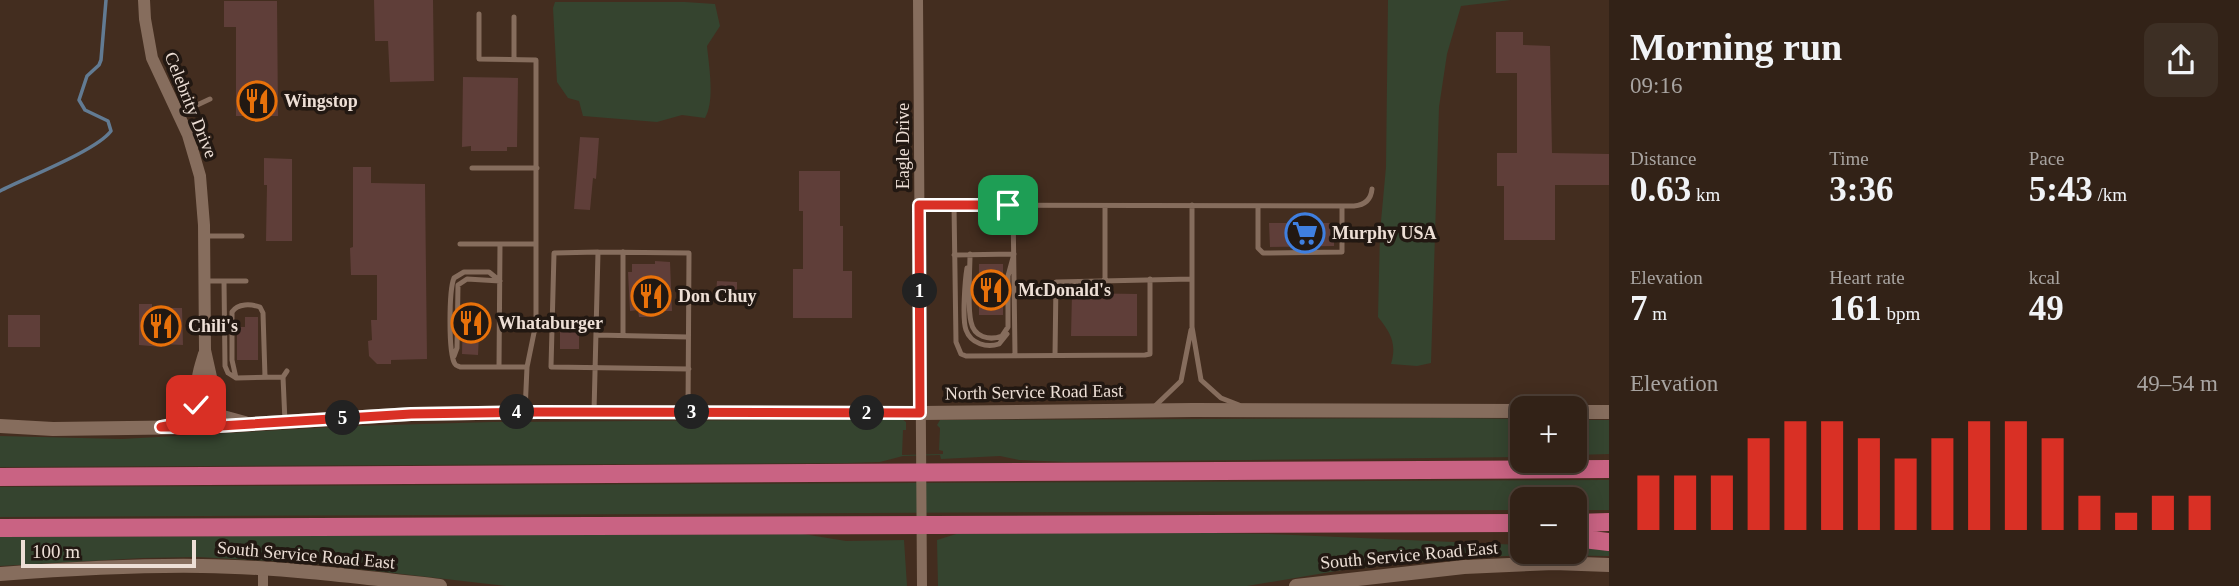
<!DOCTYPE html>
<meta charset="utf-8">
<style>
:root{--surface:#322217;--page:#3d2f24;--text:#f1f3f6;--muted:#a8a4a1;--line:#4d3f36;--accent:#d93025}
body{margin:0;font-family:"Times New Roman",serif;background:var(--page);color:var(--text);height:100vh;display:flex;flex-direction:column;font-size:26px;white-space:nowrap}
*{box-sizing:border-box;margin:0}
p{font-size:23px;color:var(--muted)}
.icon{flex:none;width:38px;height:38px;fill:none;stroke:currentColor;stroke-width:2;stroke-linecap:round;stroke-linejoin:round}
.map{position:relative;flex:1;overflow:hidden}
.drawer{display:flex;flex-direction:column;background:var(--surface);width:630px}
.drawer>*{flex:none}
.buttons{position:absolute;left:1510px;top:396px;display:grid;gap:14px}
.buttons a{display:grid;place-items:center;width:77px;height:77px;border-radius:14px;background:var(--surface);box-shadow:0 4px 18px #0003,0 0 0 2px var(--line);font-size:35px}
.scale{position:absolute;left:21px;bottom:18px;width:175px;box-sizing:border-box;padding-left:7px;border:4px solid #eddfd6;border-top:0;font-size:19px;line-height:24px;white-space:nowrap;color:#eddfd6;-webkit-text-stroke:5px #221812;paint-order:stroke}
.pin{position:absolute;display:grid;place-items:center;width:60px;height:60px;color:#fff;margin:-30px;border-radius:14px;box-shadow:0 4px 10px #0006}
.km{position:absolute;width:35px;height:35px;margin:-18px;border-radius:50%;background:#222;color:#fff;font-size:19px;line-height:35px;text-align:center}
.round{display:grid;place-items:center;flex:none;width:74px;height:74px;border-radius:14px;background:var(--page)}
.head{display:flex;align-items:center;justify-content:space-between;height:119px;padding:0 21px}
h1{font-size:38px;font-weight:600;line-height:52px}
.metrics{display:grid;grid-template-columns:repeat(3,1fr);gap:10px;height:119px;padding:7px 21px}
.metrics div{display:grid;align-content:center}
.metrics b{font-size:35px;font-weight:600}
.metrics small{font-size:19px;font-weight:400}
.metrics p{font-size:19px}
.chart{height:196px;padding:14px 21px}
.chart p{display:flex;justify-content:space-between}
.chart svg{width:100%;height:126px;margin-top:7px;stroke:var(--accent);stroke-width:6}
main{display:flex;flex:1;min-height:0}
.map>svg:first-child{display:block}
.green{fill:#35442f}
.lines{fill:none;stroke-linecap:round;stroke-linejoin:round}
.stream{stroke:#627b93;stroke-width:3.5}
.building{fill:#5f3e39}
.service{stroke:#866d5d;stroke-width:5}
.minor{stroke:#866d5d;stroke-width:10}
.tertiary{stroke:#866d5d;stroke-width:12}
.secondary{stroke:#866d5d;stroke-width:14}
.motorway{stroke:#c96383;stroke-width:18}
.route-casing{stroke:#fff;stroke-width:14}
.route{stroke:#d93025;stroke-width:9}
.labels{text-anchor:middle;stroke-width:7;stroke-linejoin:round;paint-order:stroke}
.poi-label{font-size:18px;font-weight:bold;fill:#eddfd6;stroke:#221812;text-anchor:start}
.street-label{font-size:18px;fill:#eddfd6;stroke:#221812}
</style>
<main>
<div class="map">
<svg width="1609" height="586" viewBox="0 0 1609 586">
<rect width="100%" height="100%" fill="#432d1f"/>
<path class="green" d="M1388 0H1511L1461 6 1447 54 1439 107 1431 363 1417 366 1391 364C1397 344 1391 333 1378 317L1380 232 1386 167Z
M555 2H685L715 4 720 26 707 46C709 66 715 101 705 118L682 115 657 122 583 116 579 101 568 98 557 82 553 8Z
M1449 418 1522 419V457L1067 462 1019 460 1000 456 941 459 940 455 903 456 880 462 848 463 0 467V436L122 439 353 426 492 422 902 419 906 422V430H903L902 455 943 454V451L939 450 940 428 937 425 940 420Z
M1575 420H1609V454L1575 455Z
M1609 480V510H1575V499H1522V510L0 517V487Z
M1156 532 1269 534 1522 545V551H1575V546L1609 548V556L1533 555 1455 558 1342 570 1247 586H938L937 540 956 534Z
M803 534 846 541 904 540 907 586H506L307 563 198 557 143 558 0 566V537Z"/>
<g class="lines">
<path class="stream" d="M0 191C25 178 96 151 111 131L108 121 85 110 79 100 87 76 99 65 101 60 106 0"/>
</g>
<path class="building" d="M374 0H433L434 81 390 82 388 41H375Z
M224 1H277L278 116H236V27H224Z
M1496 32H1523V45L1550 46 1552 153 1609 154V185H1555V240H1504V186H1497V153H1517V73H1496Z
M463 77 518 78 517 147H507V151H471V146L462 147Z
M580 137 599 138 596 179 593 178 590 210 574 209Z
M264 158 292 159V241H266L267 185H264Z
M353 167H371V183L425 184 427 359 391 360V364H377L369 356 368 341 372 340 371 320H377V275H351L350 248 353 247Z
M799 171H840V226H843V271H852V318H793V269H803V211H799Z
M1296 219H1314V223H1334V246L1270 247 1269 223H1296Z
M655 261 670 262 672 311H654V317H639L638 310 630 311 628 272H632V264H655Z
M979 264H1003V315H979Z
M717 281 737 282V294H716Z
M1072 293 1137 294V336H1071Z
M139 304H152V308H182L183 345 162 344V347L139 345Z
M463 313H480L478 355 462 354Z
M8 315H40V347H8Z
M245 317H258V360H237V327H245Z
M560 317 579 318V349H560Z"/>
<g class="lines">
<path class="service" d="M479 14V59L536 60V323L527 367 525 412
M514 59V17
M178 114 210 99
M472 168H537
M920 205 1354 206C1365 205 1371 200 1372 189
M954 205 956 342 961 354 966 356 1145 355 1150 354V279
M1013 205 1015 355
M1192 205V327L1201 380 1221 398 1239 405
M1105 206V280
M1258 206V248L1263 253 1342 252V206
M204 236H242
M460 244H536
M598 252 554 253 551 367 689 369
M970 254C970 273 967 306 971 322 974 337 989 341 1002 336L1008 327V276L1014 254
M954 255 1014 254
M967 268C965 280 962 319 966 330 971 344 987 348 999 344L1007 334
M205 281H246
M224 281 225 366 228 373 236 378 283 377
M500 281 489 272H464L454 278C449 290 448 353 455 364 456 366 459 366 460 367H527
M596 335 688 337
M623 335V252
M1055 355 1056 282 1192 279
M454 356 457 348 458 285 467 279 500 281
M499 367 500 244
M236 378 232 360V312C238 303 251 304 260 307L263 313 265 377
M1155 406 1181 381 1191 330
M594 412 598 252 689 253 688 412
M285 422 283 377 287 371"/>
<path class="minor" d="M918 0 922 586
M263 568V586"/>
<path class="tertiary" d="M144 0 145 19 152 58 188 135 200 176 204 225 205 350 211 377 212 400 215 409 223 416 245 422
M171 425C204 418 194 402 198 377 199 369 202 361 204 354"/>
<path class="secondary" d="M1575 412H1609
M0 426 53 429 204 427 411 414 537 412 920 413 1193 410 1522 411
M0 574C67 569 135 565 202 566 282 567 361 577 440 586
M1296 586 1464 567 1554 563 1609 565"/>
<path class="motorway" d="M0 477 1609 469
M1575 523 1609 522
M0 528 1522 523
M1575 538 1609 542"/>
</g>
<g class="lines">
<g class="route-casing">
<path id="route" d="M196 405C191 422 177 424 161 427H204L411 414 537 412 920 413 919 205H1008"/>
</g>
<use href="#route" class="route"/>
</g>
<defs>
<g id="restaurant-ring" transform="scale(2.0125)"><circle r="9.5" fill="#221812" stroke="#e8710a" stroke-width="1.5"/><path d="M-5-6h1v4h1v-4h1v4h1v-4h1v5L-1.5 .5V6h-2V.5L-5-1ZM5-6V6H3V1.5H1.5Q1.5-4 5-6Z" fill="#e8710a"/></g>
<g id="supermarket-ring" transform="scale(2.0125)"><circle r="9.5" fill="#221812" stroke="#3f7fe0" stroke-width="1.5"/><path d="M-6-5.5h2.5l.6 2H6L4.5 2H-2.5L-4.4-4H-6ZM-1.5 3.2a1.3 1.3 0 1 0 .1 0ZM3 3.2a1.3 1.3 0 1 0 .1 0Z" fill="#3f7fe0"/></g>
</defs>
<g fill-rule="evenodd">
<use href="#restaurant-ring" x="257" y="101"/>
<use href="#supermarket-ring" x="1305" y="233"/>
<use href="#restaurant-ring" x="991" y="290"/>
<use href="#restaurant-ring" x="651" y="296"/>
<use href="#restaurant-ring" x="471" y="323"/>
<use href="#restaurant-ring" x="161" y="326"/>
</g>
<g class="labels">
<g class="poi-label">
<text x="284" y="107">Wingstop</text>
<text x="1332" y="239">Murphy USA</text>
<text x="1018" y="296">McDonald's</text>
<text x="678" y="302">Don Chuy</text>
<text x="498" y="329">Whataburger</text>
<text x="188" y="332">Chili's</text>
</g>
<g class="street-label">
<text transform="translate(191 105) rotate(68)" y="6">Celebrity Drive</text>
<text transform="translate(903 146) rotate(-90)" y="6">Eagle Drive</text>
<text transform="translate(1034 392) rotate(-1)" y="6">North Service Road East</text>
<text transform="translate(306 555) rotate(5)" y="6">South Service Road East</text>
<text transform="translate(1409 555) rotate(-5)" y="6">South Service Road East</text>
</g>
</g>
</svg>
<div class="buttons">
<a>+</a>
<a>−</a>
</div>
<div class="scale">100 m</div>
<div class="pin" style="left:1008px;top:205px;background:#1e9e55"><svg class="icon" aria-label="arrive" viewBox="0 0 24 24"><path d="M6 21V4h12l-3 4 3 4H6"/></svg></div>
<div class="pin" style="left:196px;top:405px;background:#d93025"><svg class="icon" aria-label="check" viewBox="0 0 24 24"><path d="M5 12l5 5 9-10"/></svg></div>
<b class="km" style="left:920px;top:291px">1</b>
<b class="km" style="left:867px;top:413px">2</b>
<b class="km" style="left:692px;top:412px">3</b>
<b class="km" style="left:517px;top:412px">4</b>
<b class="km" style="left:343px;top:418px">5</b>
</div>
<section class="drawer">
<div class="head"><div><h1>Morning run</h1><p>09:16</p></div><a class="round"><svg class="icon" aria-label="share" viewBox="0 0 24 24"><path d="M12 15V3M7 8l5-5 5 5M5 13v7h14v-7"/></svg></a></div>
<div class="metrics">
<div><p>Distance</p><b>0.63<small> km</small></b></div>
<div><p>Time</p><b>3:36</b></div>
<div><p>Pace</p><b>5:43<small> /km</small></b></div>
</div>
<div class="metrics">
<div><p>Elevation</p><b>7<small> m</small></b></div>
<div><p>Heart rate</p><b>161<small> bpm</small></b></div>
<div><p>kcal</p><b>49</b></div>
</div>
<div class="chart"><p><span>Elevation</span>49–54 m</p>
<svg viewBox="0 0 160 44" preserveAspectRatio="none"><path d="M5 44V25M15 44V25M25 44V25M35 44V12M45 44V6M55 44V6M65 44V12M75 44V19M85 44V12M95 44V6M105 44V6M115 44V12M125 44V32M135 44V38M145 44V32M155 44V32"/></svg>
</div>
</section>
</main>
